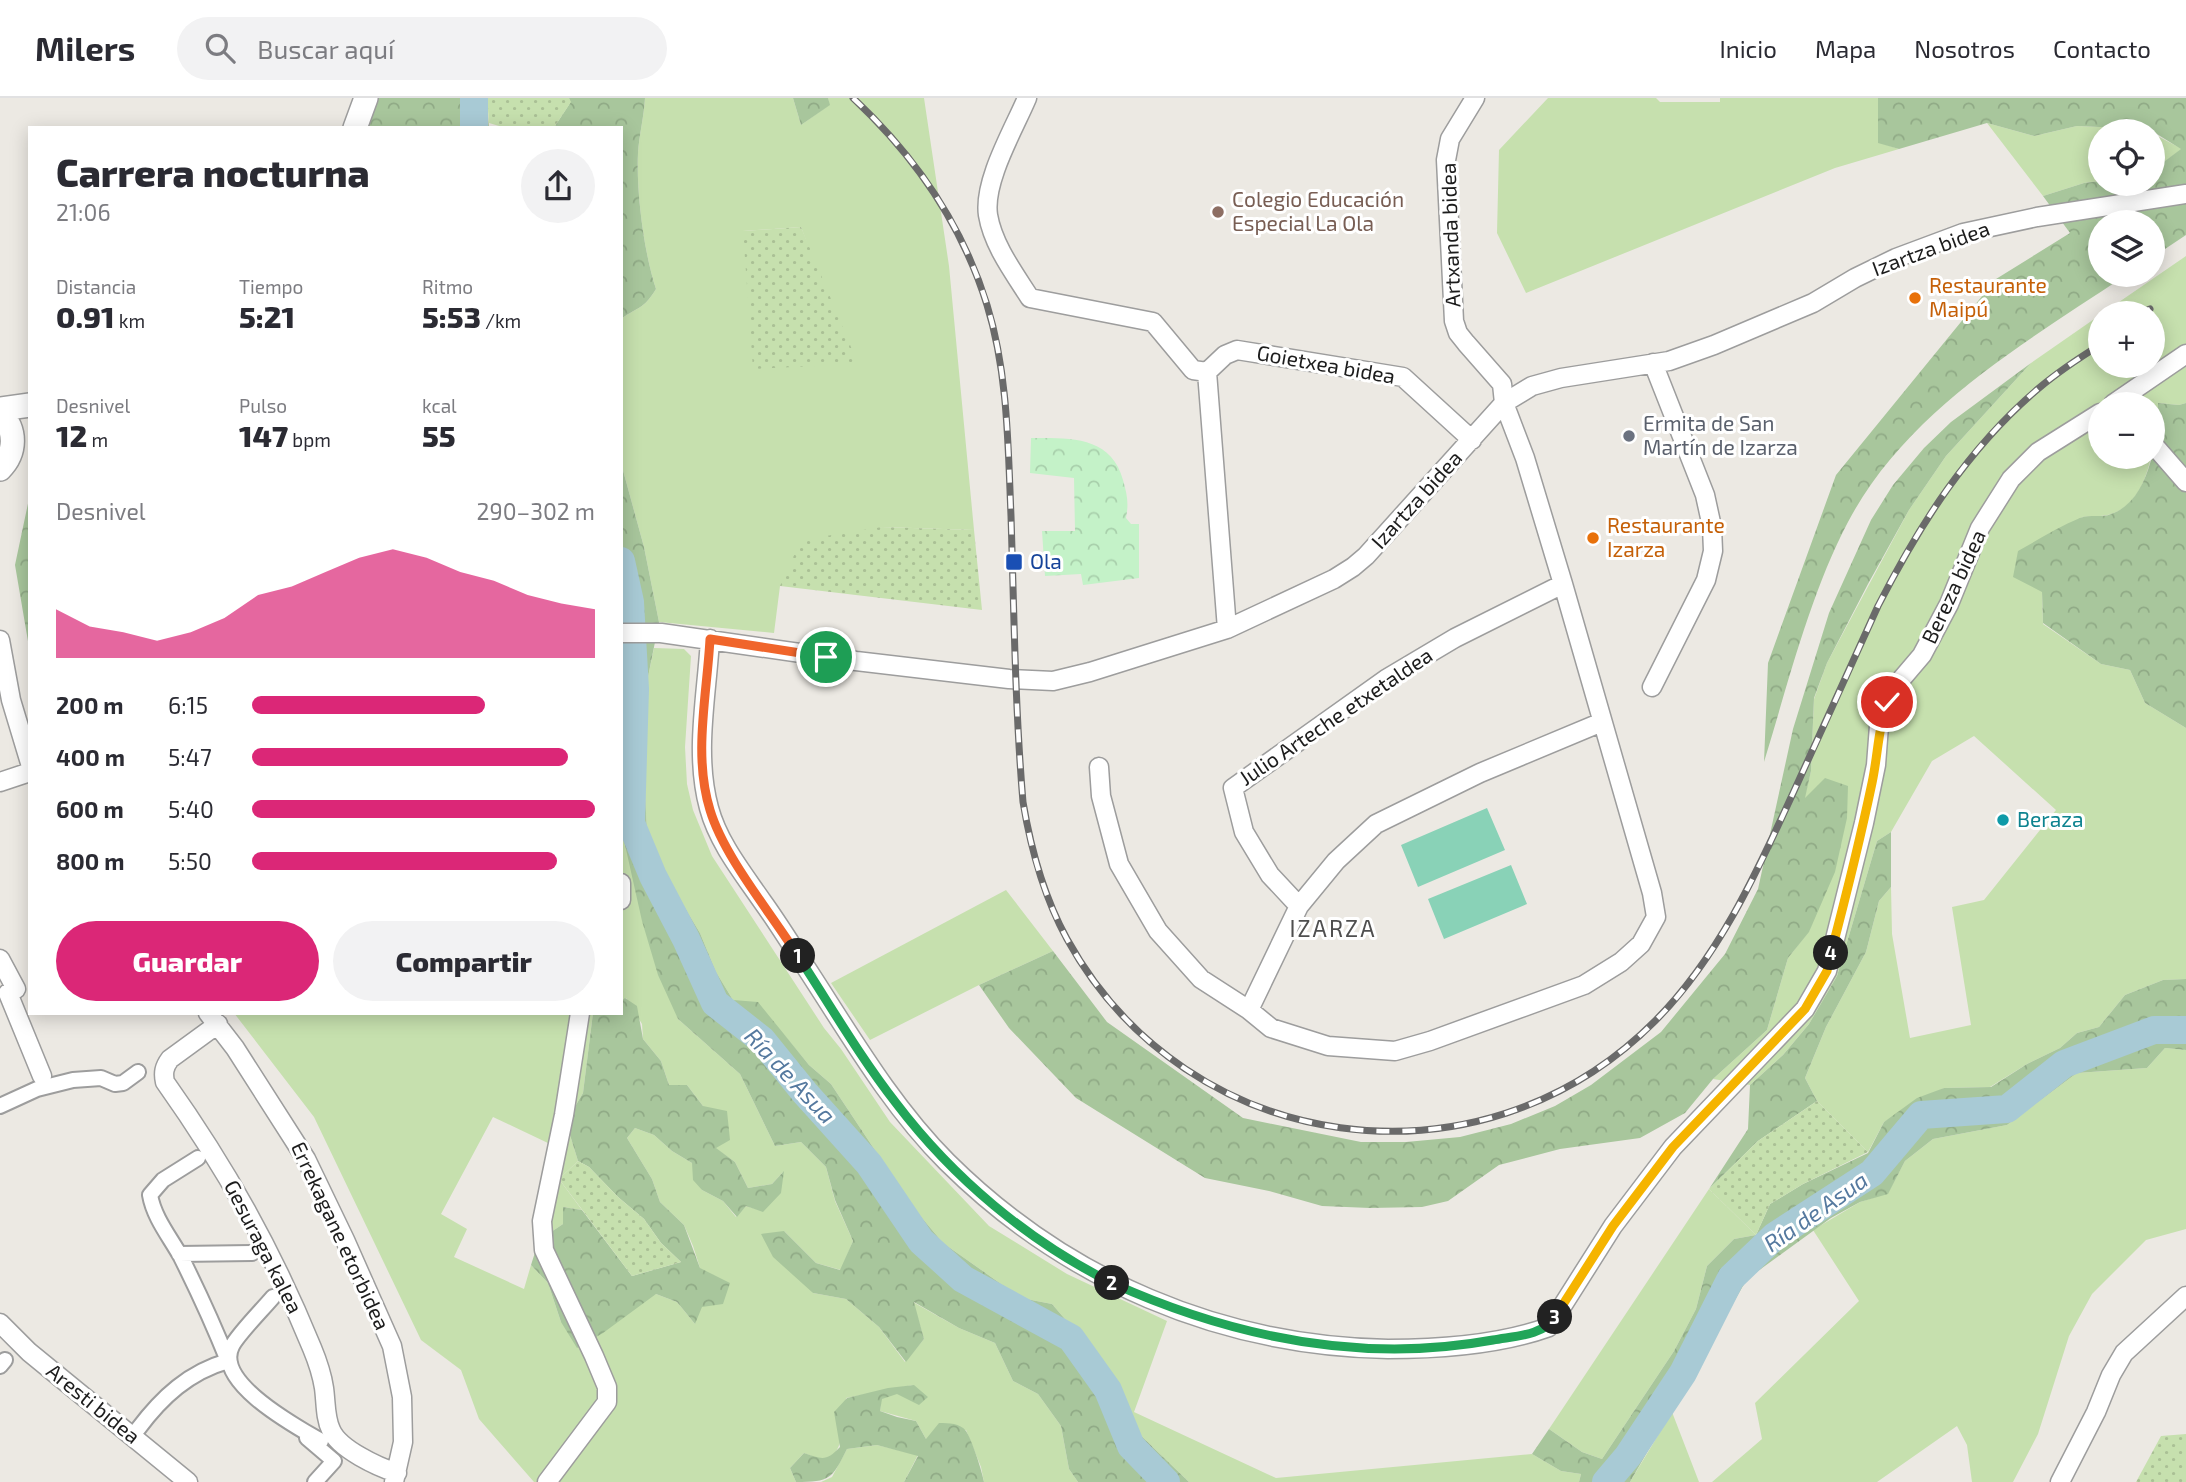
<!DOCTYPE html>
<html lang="es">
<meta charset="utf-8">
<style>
:root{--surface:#fff;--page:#f2f2f3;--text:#2b2b33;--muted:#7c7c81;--line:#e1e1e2;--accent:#db2777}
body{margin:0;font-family:"Exo 2",sans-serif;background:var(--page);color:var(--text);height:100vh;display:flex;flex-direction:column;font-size:26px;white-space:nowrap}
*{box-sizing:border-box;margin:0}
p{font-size:23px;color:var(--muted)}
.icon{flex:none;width:38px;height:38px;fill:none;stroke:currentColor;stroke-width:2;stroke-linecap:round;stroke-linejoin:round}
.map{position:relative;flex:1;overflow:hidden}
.drawer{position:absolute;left:28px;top:28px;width:595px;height:889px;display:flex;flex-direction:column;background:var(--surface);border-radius:0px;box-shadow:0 4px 18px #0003}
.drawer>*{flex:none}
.controls{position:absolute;left:2088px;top:21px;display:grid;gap:14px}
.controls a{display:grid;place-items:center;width:77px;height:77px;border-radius:50%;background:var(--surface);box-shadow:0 4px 18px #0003;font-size:35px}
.pin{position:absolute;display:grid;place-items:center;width:60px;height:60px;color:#fff;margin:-30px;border:4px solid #fff;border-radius:50%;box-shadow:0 2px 7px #0007}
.km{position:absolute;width:35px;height:35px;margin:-18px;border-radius:50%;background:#222;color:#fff;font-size:19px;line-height:35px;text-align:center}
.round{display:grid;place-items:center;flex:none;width:74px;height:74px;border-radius:37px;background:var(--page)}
.headline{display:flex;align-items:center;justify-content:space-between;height:119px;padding:0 28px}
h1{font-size:38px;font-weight:800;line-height:52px}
.figures{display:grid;grid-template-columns:repeat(3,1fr);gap:10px;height:119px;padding:7px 28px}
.figures div{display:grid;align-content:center}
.figures b{font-size:30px;font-weight:800}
.figures small{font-size:19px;font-weight:400}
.figures p{font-size:19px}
.chart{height:196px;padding:14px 28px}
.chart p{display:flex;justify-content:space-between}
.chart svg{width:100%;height:126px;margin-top:7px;fill:var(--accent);opacity:.7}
.action{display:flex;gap:14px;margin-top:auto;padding:14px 28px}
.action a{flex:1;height:80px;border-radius:42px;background:var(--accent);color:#fff;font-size:28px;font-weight:800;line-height:80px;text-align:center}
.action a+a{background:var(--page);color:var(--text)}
ul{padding:0 28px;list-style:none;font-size:23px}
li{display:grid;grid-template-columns:112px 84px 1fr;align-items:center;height:52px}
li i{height:18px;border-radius:9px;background:var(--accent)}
header{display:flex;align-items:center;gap:42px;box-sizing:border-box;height:98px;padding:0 35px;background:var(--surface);border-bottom:2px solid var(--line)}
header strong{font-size:33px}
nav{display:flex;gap:38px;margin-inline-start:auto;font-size:24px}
.search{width:490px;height:63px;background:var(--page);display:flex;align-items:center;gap:18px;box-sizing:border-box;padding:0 24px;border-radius:38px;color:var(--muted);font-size:26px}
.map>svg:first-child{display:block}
.grass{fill:#c6e0ae;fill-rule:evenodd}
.forest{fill:url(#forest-crowns)}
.park{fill:url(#park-crowns)}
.garden{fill:url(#garden-dots)}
.pitch{fill:#89d2b7}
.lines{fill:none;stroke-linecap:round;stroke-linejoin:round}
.river{stroke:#a8cad5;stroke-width:28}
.pedestrian-casing{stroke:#9d9d9d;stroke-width:18}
.minor-casing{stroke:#9d9d9d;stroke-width:21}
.tertiary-casing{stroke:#9d9d9d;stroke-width:26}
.pedestrian{stroke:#fff;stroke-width:14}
.minor{stroke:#fff;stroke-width:18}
.tertiary{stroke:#fff;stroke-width:23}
.rail-casing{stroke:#6a6a6a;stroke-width:7}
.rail{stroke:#fff;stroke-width:4.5;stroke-dasharray:13;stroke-linecap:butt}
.split-1-casing{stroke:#fff;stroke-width:14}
.split-2-casing{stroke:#fff;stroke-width:14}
.split-3-casing{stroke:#fff;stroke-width:14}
.split-4-casing{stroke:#fff;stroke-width:14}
.split-5-casing{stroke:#fff;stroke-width:14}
.split-1{stroke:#f0652b;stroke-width:9}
.split-2{stroke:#22a559;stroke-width:9}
.split-3{stroke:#22a559;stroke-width:9}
.split-4{stroke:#f5b400;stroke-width:9}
.split-5{stroke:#f5b400;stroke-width:9}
.education-dot{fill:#8d6e63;stroke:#fff;stroke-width:2.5}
.food-dot{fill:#e8710a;stroke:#fff;stroke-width:2.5}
.worship-dot{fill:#6b7280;stroke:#fff;stroke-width:2.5}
.transit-dot{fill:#1a4fb4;stroke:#fff;stroke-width:2.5}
.culture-dot{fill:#0f9aa8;stroke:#fff;stroke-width:2.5}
.labels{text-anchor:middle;stroke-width:6;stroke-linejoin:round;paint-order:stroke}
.education-label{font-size:21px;fill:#785e54;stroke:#fff;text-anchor:start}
.street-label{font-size:21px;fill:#1c1c1c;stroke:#fff}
.food-label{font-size:21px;fill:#c56008;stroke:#fff;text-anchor:start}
.worship-label{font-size:21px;fill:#5b616d;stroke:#fff;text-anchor:start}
.transit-label{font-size:21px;fill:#164399;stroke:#fff;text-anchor:start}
.culture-label{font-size:21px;fill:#0d838f;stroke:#fff;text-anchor:start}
.neighbourhood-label{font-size:23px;letter-spacing:2px;fill:#4f4f4f;stroke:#fff}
.water-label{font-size:23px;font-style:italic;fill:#55799f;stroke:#fff}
</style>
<header>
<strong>Milers</strong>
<div class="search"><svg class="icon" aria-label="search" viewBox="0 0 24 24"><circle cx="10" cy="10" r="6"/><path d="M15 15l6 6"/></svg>Buscar aquí</div>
<nav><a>Inicio</a><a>Mapa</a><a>Nosotros</a><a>Contacto</a></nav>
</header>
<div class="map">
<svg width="2186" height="1384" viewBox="0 0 2186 1384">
<defs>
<pattern id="forest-crowns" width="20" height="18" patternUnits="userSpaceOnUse" patternTransform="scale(1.75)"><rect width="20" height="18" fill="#a8c69c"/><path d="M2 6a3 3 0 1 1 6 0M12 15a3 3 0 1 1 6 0" fill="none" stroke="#90aa86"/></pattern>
<pattern id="park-crowns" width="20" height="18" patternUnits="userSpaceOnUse" patternTransform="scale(1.75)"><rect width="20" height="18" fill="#c4f2c8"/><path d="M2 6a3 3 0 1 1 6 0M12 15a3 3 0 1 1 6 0" fill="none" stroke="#a8cfab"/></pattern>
<pattern id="garden-dots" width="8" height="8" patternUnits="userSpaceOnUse" patternTransform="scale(1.75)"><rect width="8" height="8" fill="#c6e0ae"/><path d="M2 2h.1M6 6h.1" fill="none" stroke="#aac095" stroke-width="1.8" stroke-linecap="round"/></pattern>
</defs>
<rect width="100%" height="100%" fill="#ece9e3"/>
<path class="grass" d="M645 0H793L801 27 829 7 828 0H924L949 168 974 432 882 429 780 488 774 535 659 524 644 449 621 365V221C639 208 643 212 656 191 644 155 636 93 638 55 639 37 644 19 645 0ZM801 129 821 182 743 133Z
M1548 0H1656L1660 4H1720V0H1878V44L1899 51 1835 70 1526 195 1497 135 1499 52Z
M1987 25 2034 38 2077 28 2145 31 2149 33H2100V83L2084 85 2043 98Z
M2152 35 2182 51 2153 72H2152Z
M2186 158V305L2179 307 2158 305V326L2153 353 2152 306H2100V359H2151C2146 382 2136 408 2111 416 2102 419 2091 418 2082 419L2042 494 2043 526 2101 566 2130 572 2145 605 2186 630V881L2163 882 2125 897 2099 929 2077 935 2060 950 2027 966 1990 989 1944 990 1884 1024 1868 1054 1817 1003 1805 980 1826 929 1866 854 1879 803 1891 789 1892 836 1910 940 1971 927 1952 809 1984 802 2056 712 1974 638 1932 663 1891 734 1877 743 1837 878 1809 926 1783 957 1750 987 1713 981 1767 932 1788 860 1809 833 1819 808 1804 701 1811 673 1814 601 1827 565 1909 412 1946 358 2031 265 2100 217V268H2152V215H2103Z
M654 550 684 551 691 558 685 649 687 686 693 712 712 758 824 930 841 951 890 1024 989 1128 1067 1176 1167 1223 1134 1314 1276 1380 1532 1356 1561 1373 1581 1376 1579 1384H1189L1131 1328 1115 1279 1052 1206 1021 1200 943 1145 912 1108 831 986 809 967 785 938 733 902 716 874 700 835 670 785 647 734 645 696 646 638 648 579Z
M621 729 633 776 678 921 740 976 775 1048 801 1044 826 1069 835 1103 853 1143 841 1172 816 1165 784 1133 813 1195 846 1201 879 1229 905 1264 924 1241 913 1204 959 1230 995 1245 1013 1283 1038 1296 1061 1328 1069 1371 1078 1384H984L981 1369 966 1332 926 1341 916 1323 880 1313 881 1301 913 1287 846 1300C845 1315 844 1351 831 1359 823 1364 812 1358 804 1355L790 1370 796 1384H534L479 1321 461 1272 421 1242 314 1019 234 915H593L583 995 566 1024 578 1063 559 1081 582 1112 563 1109V1126L539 1142 550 1046 493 1019 441 1116 467 1131 454 1159 524 1191 531 1167 548 1185 561 1224 656 1196 677 1204 695 1226 700 1170 693 1148 684 1127 660 1104 652 1081 627 1040 635 1030 654 1037 672 1053 692 1065 702 1092 723 1103 736 1119 746 1108 763 1113 783 1074 772 1086 748 1090 735 1064 715 1050 703 1008 687 987H669L661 963 643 941 642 926 626 900 621 903Z
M1006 792 1053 853 979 887 870 942 831 885Z
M2165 950 2186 952V1131L2146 1142 2092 1196 2069 1238 2038 1336 2013 1384H1972L1967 1347 1957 1328 1877 1384H1712L1762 1341 1755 1305 1859 1203 1813 1132 1860 1104 1888 1095 1905 1063 1933 1041 2007 1027 2077 975 2147 970Z
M1709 1091 1756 1137 1734 1141 1707 1168 1696 1211 1674 1253 1602 1361 1582 1354 1549 1331Z
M1672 1314 1699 1384H1630Z
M877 1347 918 1357 904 1384H821L832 1379 847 1351Z"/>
<path class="forest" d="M377 0H487L489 30H368Z
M569 0H645C644 19 639 37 638 55 636 93 644 155 656 191 643 212 639 208 621 221V30H545L555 28 570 5Z
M793 0H828L830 7 801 27Z
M1878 0H2186V137L2153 159 2152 124H2100V177H2126C2025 245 1907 312 1848 424 1810 496 1788 586 1764 664L1768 565 1836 377 1996 181 2070 135 2043 98 2084 85 2100 83V86H2152L2153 72 2181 51 2152 33 2145 31 2077 28 2034 38 1987 25 1899 51 1878 45Z
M2031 265 1946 358 1909 412 1868 486 1827 565 1814 600 1811 673 1805 700 1825 680 1848 688 1847 720 1835 774 1809 834 1788 860 1767 932 1713 981 1685 1015 1640 1040 1560 1051 1499 1067 1448 1103 1422 1109 1370 1110 1322 1108 1269 1093 1205 1080 1076 1000 1009 930 979 887 1053 853 1107 924 1243 1020 1361 1044H1406L1460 1039 1511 1026 1555 1008 1591 987 1661 934 1725 856 1758 791 1793 631 1829 515 1871 422 1893 387 1924 350 1951 324Z
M2158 305 2179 307 2186 305V630L2145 605 2130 572 2101 566 2043 525 2042 494 2013 479 2018 453C2038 442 2058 429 2080 420 2090 416 2102 420 2111 416 2150 403 2158 340 2158 305Z
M621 365 644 449 659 524 648 579 645 696 647 733 670 785 700 835 716 874 733 902 758 904 809 967 831 986 912 1108 943 1145 1021 1200 1052 1206 1115 1279 1131 1328 1189 1384H1078L1069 1371 1061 1328 1038 1296 1013 1283 995 1245 959 1230 914 1204 924 1241 906 1264 879 1229 846 1201 813 1195 773 1159 761 1136 784 1133 816 1165 840 1172 853 1143 835 1102 826 1069 801 1044 775 1048 740 976 678 921 658 877 642 823 621 729Z
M30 396V555L15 467Z
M1891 734V789L1879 803 1866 854 1826 929 1805 980 1817 1003 1758 1043 1709 1091 1748 1031 1750 987 1783 957 1809 926 1837 878 1877 743Z
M2186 881V952L2165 950 2147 970 2077 975 2007 1027 1933 1041 1905 1063 1888 1096 1860 1104 1831 1120 1747 1181 1630 1384H1579L1581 1376 1561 1373 1532 1356 1549 1331 1582 1354 1602 1361 1674 1253 1696 1211 1707 1168 1734 1141 1756 1137 1770 1106 1803 1086 1868 1055 1884 1024 1917 1000 1944 990 1991 989 2027 966 2060 950 2077 935 2099 929 2125 897 2163 882Z
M625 900 637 908 643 941 661 963 669 987H687L703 1008 727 1013 730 1042 716 1050 735 1064 748 1090 772 1086 784 1073 781 1095 763 1114 746 1108 737 1119 723 1103 702 1092 693 1082 692 1065 672 1053 654 1037 635 1030 627 1040 652 1081 660 1104 684 1127 700 1170 730 1185 723 1206 702 1209 695 1226 677 1204 656 1196 603 1235 577 1250 561 1224 548 1185 531 1167 539 1142 563 1126V1109L582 1112 632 1178 681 1164 661 1145 644 1121 618 1099 589 1069 578 1063 566 1024 583 995 593 915H621V903Z
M914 1287 928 1299 919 1307 897 1296 882 1301 880 1313 897 1319 916 1323 926 1341 939 1325C949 1325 960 1325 966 1333 972 1342 982 1373 984 1384H904L918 1358 877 1347 847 1351C832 1381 830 1384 796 1384L790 1370 804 1355C822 1361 826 1364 840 1349L834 1314 847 1300 888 1290Z"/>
<path class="park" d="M1031 340C1068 340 1111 337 1123 382 1127 396 1129 405 1126 420L1131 426H1139V480L1083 487 1081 476 1045 478 1042 433H1075L1074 380 1030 375Z"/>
<path class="garden" d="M487 0H569L571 4 555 28 506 30 489 25Z
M801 129 858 266 753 271 743 133Z
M882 429 974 432 982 512 780 488 801 442Z
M1817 1003 1868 1054 1803 1086 1770 1106 1756 1137 1709 1091 1758 1043Z
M578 1063 589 1069 618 1099 644 1121 661 1145 681 1164 632 1178 559 1081Z
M2186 1336V1384H2136L2161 1338Z"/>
<path class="pitch" d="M1487 710 1505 752 1418 789 1401 747Z
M1511 767 1527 806 1444 841 1428 801Z"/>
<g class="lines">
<path class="river" d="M474 30V0
M621 463 630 504 635 591 631 725 653 778 686 841 715 905 762 942 805 995 869 1066 921 1143 963 1181 1071 1240 1108 1292 1131 1348 1166 1384
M1606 1384 1628 1358 1683 1275 1731 1180 1775 1138 1872 1075 1921 1017 2007 1011 2064 966 2154 932H2186"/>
<g class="pedestrian-casing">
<path id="pedestrian" d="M0 1008 37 991 73 982 101 980 115 986 123 985 138 974
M179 1156 252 1155
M273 1199C263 1211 238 1236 232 1248 213 1284 297 1329 321 1343
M0 1268 5 1262
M138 1331C162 1299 189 1274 228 1263 214 1228 198 1193 181 1159 170 1139 154 1120 150 1097L163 1082 198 1060
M307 1340 334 1363 315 1384"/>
</g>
<g class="minor-casing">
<path id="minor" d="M1027 0C1014 31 983 83 988 117 993 147 1014 175 1030 200L1153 224 1193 272 1207 274
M2113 306 2186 256
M2152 345 2186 384
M1227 531 1207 274 1225 257 1237 252 1403 279 1472 342
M621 535H661L856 563 1009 581 1053 583 1090 574 1227 531 1334 481 1353 469 1366 458 1504 305 1532 288 1561 280 1669 263 1714 247 1813 205 1855 180 1896 160 1963 135 2037 119 2186 96
M710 541C707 597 694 655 709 710 718 744 742 774 762 803 778 825 792 848 807 871 850 937 891 1008 947 1064 1066 1182 1220 1248 1388 1251 1441 1251 1499 1247 1549 1229L1613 1128 1673 1049 1805 911 1827 873 1864 725 1876 667 1879 628 1887 604 1899 584 1922 557 1949 506 1980 430 2011 381 2038 354 2100 315
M0 542 11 602 30 665
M1652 589 1706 482 1713 453 1712 429 1705 397 1653 265
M1099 669 1101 698 1119 766 1158 833 1201 881 1249 912 1271 930 1328 948 1395 953 1430 943 1584 887 1621 864 1641 846 1656 819 1652 795 1563 486 1525 360 1504 305 1502 286 1466 245 1458 235 1454 223 1446 62 1450 41 1475 0
M0 684 30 674
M621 785V802
M1299 808 1270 777 1244 734 1233 690 1386 581 1455 540 1563 486
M0 861 16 891
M8 895 42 978
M1249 912 1299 808 1336 763 1376 726 1480 675 1602 624
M208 915 235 950 306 1061 345 1142 392 1248 402 1299 403 1344 394 1384
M218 926 170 961C164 969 163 975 165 984 226 1070 272 1152 312 1250 317 1262 322 1277 324 1290 326 1304 325 1320 331 1332 339 1351 378 1369 397 1375
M0 1225 29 1254 188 1384
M547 1384 607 1304V1289L594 1258 544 1152 542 1123 564 1017 580 915
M2060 1384 2096 1314 2111 1277 2124 1255 2186 1198"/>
</g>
<g class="tertiary-casing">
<path id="tertiary" d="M355 30 366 0
M0 311 30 307
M0 315C17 332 16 355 0 371"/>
</g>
<use href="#pedestrian" class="pedestrian"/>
<use href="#minor" class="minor"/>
<use href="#tertiary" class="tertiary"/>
<g class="rail-casing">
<path id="rail" d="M853 0C915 58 962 126 987 207 1008 275 1008 348 1011 418 1014 513 1015 609 1023 704 1031 752 1044 799 1067 841 1187 1059 1480 1099 1655 923 1719 859 1757 774 1794 693 1822 632 1850 570 1878 508 1920 426 1968 350 2039 290 2058 274 2079 260 2100 247
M2141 215 2150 211"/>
</g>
<use href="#rail" class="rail"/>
</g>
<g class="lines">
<g class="split-1-casing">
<path id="split-1" d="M798 858C771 815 724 759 710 712 693 657 707 597 710 541L826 559"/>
</g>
<g class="split-2-casing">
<path id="split-2" d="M798 858C830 907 860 959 896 1005 953 1080 1028 1143 1112 1185"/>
</g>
<g class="split-3-casing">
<path id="split-3" d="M1112 1185C1232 1239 1362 1266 1493 1242 1514 1238 1543 1238 1555 1219"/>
</g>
<g class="split-4-casing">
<path id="split-4" d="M1555 1219 1613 1128 1673 1049 1805 911 1827 873 1831 855"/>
</g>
<g class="split-5-casing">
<path id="split-5" d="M1831 855C1846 798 1860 742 1872 685 1878 657 1878 631 1887 604"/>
</g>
<use href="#split-1" class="split-1"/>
<use href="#split-2" class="split-2"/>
<use href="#split-3" class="split-3"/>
<use href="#split-4" class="split-4"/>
<use href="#split-5" class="split-5"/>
</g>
<circle class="education-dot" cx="1218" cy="114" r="7"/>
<g class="food-dot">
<circle cx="1915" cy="200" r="7"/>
<circle cx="1593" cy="440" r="7"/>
</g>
<circle class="worship-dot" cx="1629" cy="338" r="7"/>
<rect class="transit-dot" x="1005" y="455" width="18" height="18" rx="3.5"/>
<circle class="culture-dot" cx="2003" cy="722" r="7"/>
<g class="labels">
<g class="education-label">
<text x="1232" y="109">Colegio Educación<tspan x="1232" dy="24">Especial La Ola</tspan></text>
</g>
<g class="street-label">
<text transform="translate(1451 137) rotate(-92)" y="7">Artxanda bidea</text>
<text transform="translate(1931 151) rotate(-20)" y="7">Izartza bidea</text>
<text transform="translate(1326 267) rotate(10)" y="7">Goietxea bidea</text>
<text transform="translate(1417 402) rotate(-48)" y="7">Izartza bidea</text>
<text transform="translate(1954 489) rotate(-65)" y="7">Bereza bidea</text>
<text transform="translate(1336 619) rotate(-34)" y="7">Julio Arteche etxetaldea</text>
<text transform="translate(340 1138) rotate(65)" y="7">Errekagane etorbidea</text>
<text transform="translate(263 1149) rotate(63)" y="7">Gesuraga kalea</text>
<text transform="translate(93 1306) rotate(39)" y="7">Aresti bidea</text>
</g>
<g class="food-label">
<text x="1929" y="195">Restaurante<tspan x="1929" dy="24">Maipú</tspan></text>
<text x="1607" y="435">Restaurante<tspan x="1607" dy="24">Izarza</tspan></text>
</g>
<g class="worship-label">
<text x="1643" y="333">Ermita de San<tspan x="1643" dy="24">Martín de Izarza</tspan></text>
</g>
<g class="transit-label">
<text x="1030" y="471">Ola</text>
</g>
<g class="culture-label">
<text x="2017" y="729">Beraza</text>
</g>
<g class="neighbourhood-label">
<text x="1333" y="839">IZARZA</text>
</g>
<g class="water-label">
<text transform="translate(790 978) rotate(47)" y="8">Ría de Asua</text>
<text transform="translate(1816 1114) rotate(-35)" y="8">Ría de Asua</text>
</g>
</g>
</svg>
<div class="controls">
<a><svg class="icon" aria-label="locate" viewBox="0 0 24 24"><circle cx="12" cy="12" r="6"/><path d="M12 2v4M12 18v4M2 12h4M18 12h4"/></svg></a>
<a><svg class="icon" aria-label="layers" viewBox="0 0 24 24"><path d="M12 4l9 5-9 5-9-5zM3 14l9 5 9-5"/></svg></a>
<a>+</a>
<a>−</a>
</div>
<div class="pin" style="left:826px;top:559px;background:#1e9e55"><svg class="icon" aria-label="arrive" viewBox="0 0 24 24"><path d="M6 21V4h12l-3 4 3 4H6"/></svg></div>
<div class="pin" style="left:1887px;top:604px;background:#d93025"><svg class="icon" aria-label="check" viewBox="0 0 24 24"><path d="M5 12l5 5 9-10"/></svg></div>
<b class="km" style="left:798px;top:858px">1</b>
<b class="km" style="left:1112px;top:1185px">2</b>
<b class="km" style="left:1555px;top:1219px">3</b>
<b class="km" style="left:1831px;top:855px">4</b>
<section class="drawer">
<div class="headline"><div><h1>Carrera nocturna</h1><p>21:06</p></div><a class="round"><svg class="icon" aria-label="share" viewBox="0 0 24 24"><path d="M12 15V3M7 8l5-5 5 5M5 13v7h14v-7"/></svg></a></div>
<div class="figures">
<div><p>Distancia</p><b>0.91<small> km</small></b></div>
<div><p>Tiempo</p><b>5:21</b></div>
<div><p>Ritmo</p><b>5:53<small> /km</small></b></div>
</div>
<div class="figures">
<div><p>Desnivel</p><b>12<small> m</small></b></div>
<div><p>Pulso</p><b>147<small> bpm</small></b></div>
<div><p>kcal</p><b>55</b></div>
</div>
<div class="chart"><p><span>Desnivel</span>290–302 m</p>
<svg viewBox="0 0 160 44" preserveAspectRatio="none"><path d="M0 44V27L10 33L20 35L30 38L40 35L50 30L60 22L70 19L80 14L90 9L100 6L110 9L120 14L130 17L140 22L150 25L160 27V44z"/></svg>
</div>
<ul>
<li><b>200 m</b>6:15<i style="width:68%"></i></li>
<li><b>400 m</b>5:47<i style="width:92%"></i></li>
<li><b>600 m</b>5:40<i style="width:100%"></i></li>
<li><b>800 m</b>5:50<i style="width:89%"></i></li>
</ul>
<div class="action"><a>Guardar</a><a>Compartir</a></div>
</section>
</div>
